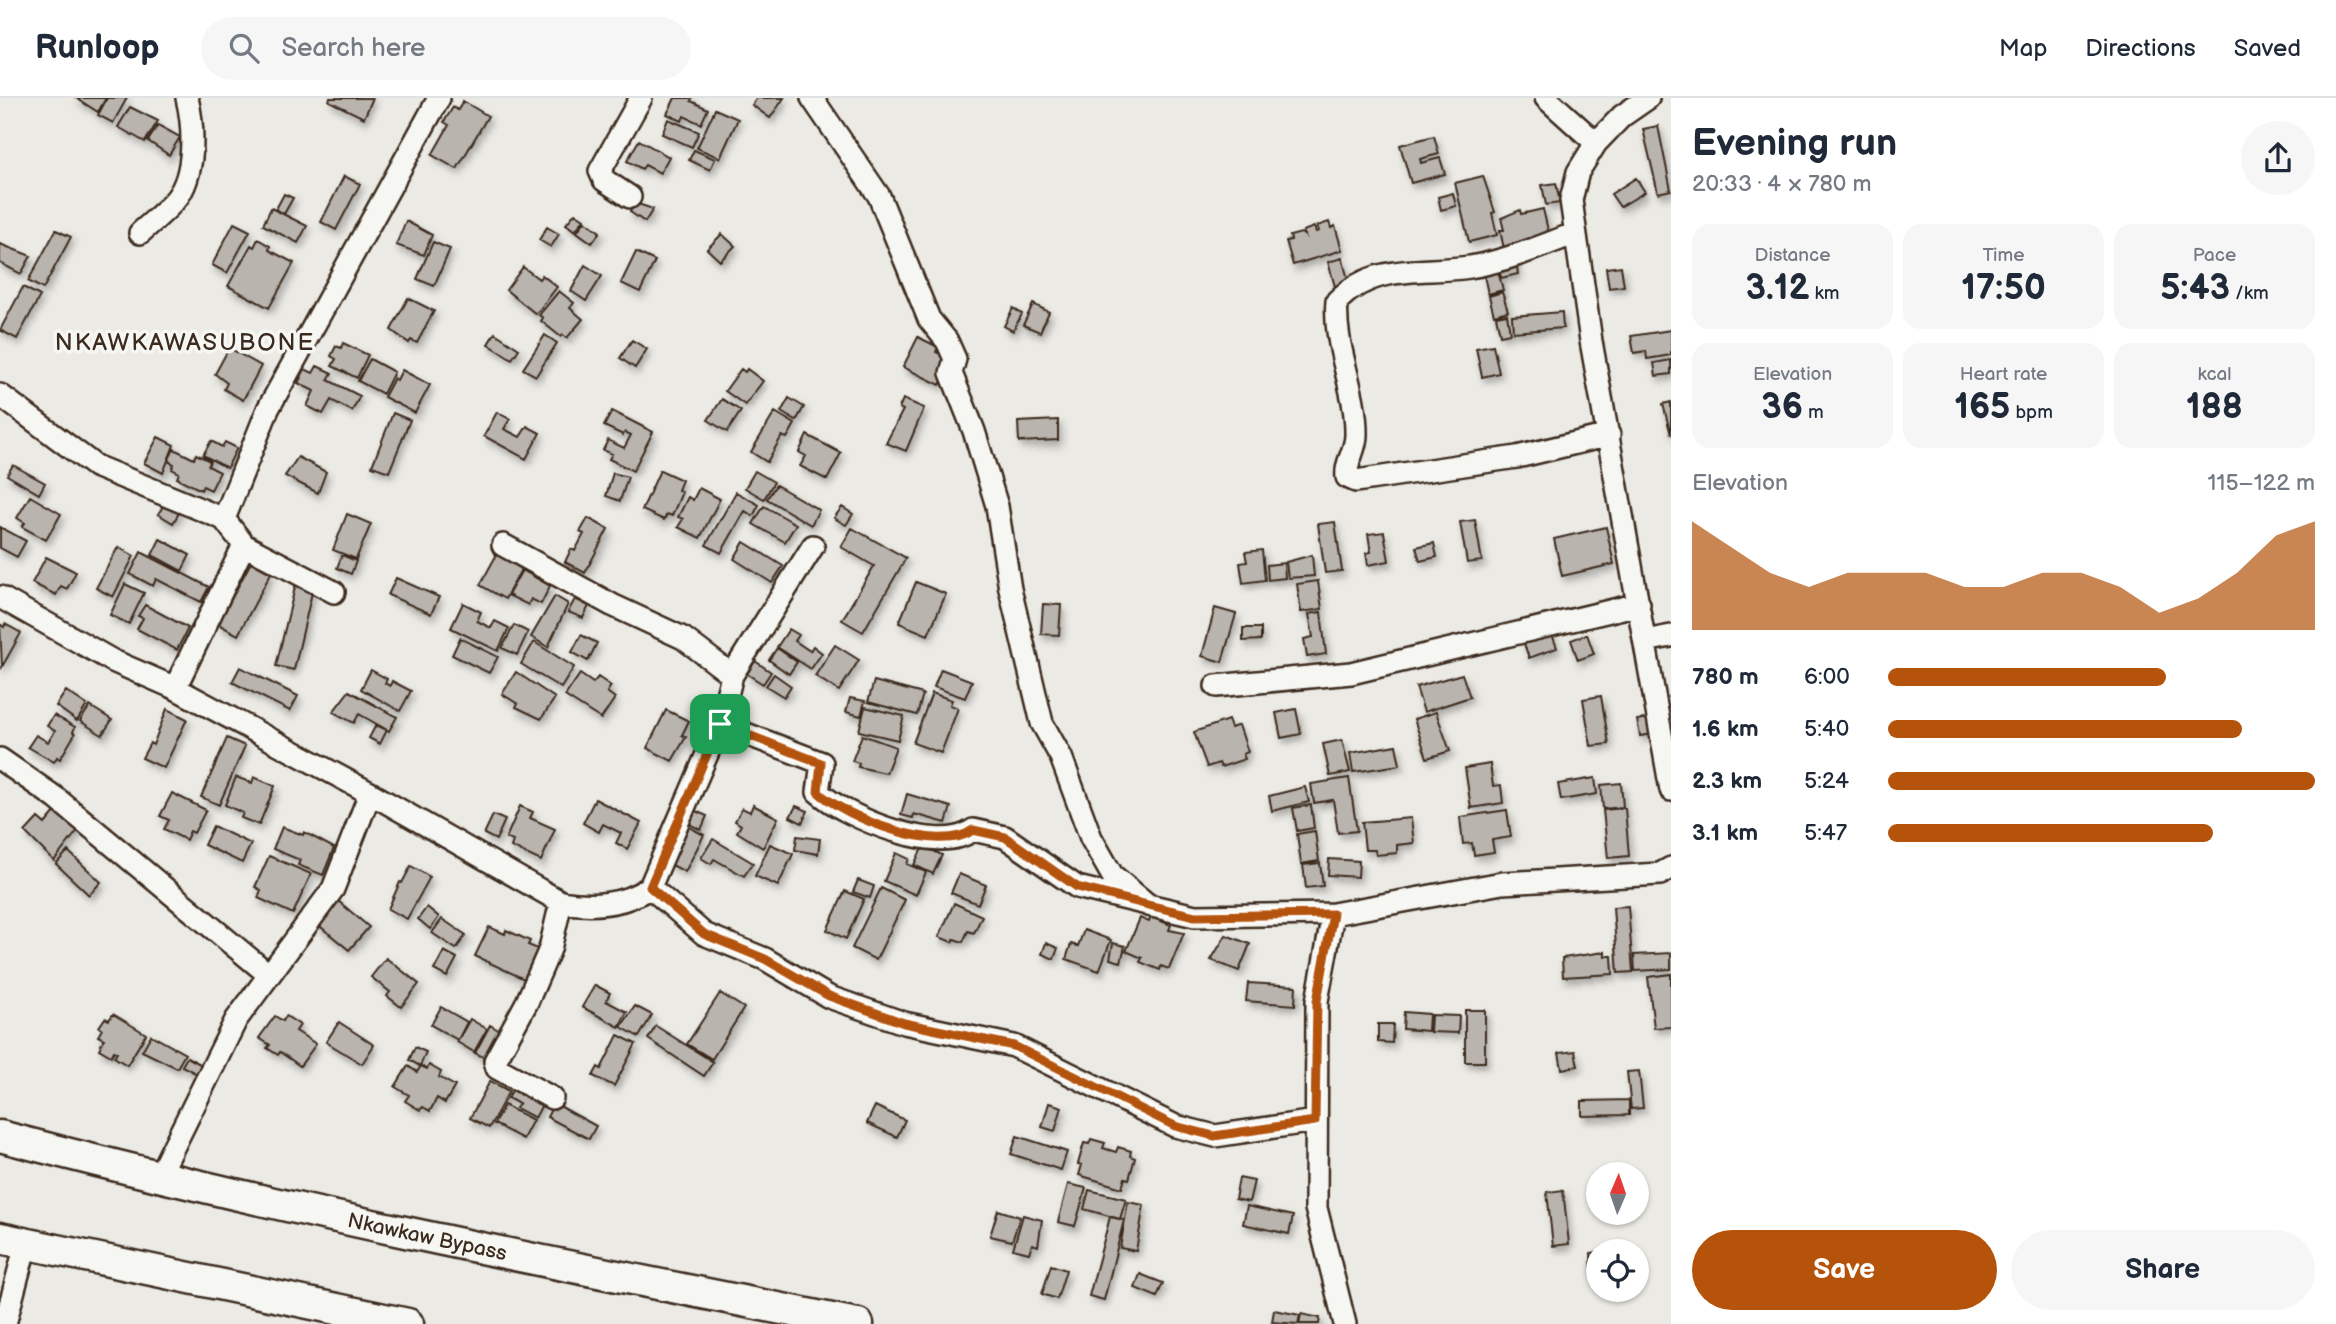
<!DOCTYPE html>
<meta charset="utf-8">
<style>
:root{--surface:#fff;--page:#f6f6f7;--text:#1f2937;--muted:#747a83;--line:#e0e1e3;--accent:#b45309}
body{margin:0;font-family:"Balsamiq Sans",sans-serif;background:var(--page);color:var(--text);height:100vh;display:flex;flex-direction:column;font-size:26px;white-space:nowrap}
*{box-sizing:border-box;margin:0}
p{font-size:23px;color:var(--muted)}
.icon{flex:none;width:38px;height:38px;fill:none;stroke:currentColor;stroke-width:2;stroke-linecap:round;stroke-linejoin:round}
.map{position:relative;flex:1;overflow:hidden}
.details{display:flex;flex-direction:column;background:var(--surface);width:665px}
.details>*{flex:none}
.needle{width:46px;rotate:2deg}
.fabs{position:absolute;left:1586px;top:1064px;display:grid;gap:14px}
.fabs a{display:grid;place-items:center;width:63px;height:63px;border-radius:50%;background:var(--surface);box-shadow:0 2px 5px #0004;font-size:35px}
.pin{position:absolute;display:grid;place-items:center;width:60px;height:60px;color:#fff;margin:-30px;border-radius:14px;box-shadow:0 4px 10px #0006}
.round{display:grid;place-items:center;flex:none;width:74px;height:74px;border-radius:37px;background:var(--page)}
.summary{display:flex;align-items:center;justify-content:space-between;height:119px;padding:0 21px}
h1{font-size:38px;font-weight:700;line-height:52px}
.stats{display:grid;grid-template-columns:repeat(3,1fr);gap:10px;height:119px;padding:7px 21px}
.stats div{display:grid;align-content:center;border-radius:18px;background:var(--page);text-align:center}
.stats b{font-size:35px;font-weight:700}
.stats small{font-size:19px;font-weight:400}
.stats p{font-size:19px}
.chart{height:196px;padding:14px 21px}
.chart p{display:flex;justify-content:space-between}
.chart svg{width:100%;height:126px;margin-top:7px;fill:var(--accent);opacity:.7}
.button{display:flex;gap:14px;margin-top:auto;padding:14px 21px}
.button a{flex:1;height:80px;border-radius:42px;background:var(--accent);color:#fff;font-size:28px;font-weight:700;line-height:80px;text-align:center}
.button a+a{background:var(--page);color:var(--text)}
ul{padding:0 21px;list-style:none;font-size:23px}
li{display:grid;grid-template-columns:112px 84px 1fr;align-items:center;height:52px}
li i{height:18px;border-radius:9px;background:var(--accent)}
header{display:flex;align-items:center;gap:42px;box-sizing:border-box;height:98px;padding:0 35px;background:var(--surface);border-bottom:2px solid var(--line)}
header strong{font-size:33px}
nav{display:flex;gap:38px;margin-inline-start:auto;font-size:24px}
.search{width:490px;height:63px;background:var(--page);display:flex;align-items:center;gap:18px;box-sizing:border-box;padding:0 24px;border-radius:38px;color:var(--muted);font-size:26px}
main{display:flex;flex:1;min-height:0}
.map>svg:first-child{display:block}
.building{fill:#bab4ae;stroke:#3b2a1e;stroke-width:2;filter:url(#shadow)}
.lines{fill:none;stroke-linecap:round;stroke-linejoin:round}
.minor-casing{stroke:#3b2a1e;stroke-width:26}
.highway-casing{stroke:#3b2a1e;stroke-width:35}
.minor{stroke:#f6f6f2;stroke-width:21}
.highway{stroke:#f6f6f2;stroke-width:30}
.route-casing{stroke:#fff;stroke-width:14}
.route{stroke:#b45309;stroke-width:9}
.labels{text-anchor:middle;stroke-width:7;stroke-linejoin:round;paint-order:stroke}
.street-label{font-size:21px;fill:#3b2a1e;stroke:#f6f6f2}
.quarter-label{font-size:24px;letter-spacing:2px;fill:#3b2a1e;stroke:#f6f6f2}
</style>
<header>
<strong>Runloop</strong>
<div class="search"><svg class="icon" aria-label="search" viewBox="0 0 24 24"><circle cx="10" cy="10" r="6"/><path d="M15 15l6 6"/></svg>Search here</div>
<nav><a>Map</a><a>Directions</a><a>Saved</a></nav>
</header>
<main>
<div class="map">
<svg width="1671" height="1226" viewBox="0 0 1671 1226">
<defs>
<filter id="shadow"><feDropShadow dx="3" dy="5" stdDeviation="3.5" flood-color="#0004"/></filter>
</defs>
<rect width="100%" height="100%" fill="#ebeae5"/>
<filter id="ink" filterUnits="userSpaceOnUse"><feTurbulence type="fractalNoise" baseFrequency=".0143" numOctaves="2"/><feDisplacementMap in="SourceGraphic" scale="14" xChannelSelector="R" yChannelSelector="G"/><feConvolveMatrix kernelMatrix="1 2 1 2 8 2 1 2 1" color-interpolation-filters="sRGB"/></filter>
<g filter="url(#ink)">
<path class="building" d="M76 0H106L98 14Z
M107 0H127L113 25 98 17Z
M330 0H373L364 20 329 3Z
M675 0H692L691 3 708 11 701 26 684 18 682 23 667 16Z
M757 0H784L770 20 752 7Z
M463 3 488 18 457 71 432 57 449 27 444 24 453 9 458 12Z
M130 9 158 23 145 44 118 29Z
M715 11 738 21 720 60 697 50Z
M668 21 699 34 692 49 662 36Z
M158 27 180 39 169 57 148 43Z
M1658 28 1671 92 1658 95 1643 31Z
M1434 38 1439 56 1420 61 1421 65 1440 60 1445 76 1411 85 1400 47Z
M639 42 669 59 660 75 645 67 642 71 627 63Z
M694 52 715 61 710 72 689 62Z
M344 78 360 86 336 132 321 124Z
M1483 78 1495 114 1492 115 1497 137 1469 144 1455 85Z
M1636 80 1645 94 1620 109 1611 96Z
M1556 85 1560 105 1546 107 1542 87Z
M1453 95 1456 108 1441 112 1438 99Z
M284 96 293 100 284 116 276 111Z
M635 105 653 111 645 124 630 114Z
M271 110 307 128 298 145 263 127Z
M1543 111 1550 141 1504 151 1500 132H1504L1501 120 1520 112 1521 116Z
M575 115 584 121 575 133 566 126Z
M406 123 432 137 424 157 396 147Z
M585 123 600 134 592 145 577 134Z
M1329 124 1331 130 1335 128 1342 152 1293 167 1286 143 1291 142 1290 138 1301 135 1305 138 1303 133 1314 129 1316 134 1319 133 1317 128Z
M234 125 250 133 227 175 212 167Z
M547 129 559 136 551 149 539 142Z
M56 132 71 139 43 191 28 183Z
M722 136 735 148 720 163 707 151Z
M258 141 270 148 269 152 294 165 269 210 228 188 251 147 254 149Z
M433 144 450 151 434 188 417 181Z
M0 146 31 158 21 176 0 165Z
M636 154 655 163 640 194 621 185Z
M1342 160 1350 188 1336 192 1328 164Z
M1516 162 1518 176 1501 180 1498 165Z
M1496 165 1503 192 1488 196 1482 168Z
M585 167 602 178 586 203 571 193Z
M1621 168 1624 188 1609 190 1606 170Z
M523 169 539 181 542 177 557 189 536 216 506 192Z
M23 189 40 198 17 241 0 232Z
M559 193 574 205 570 210 583 221 567 240 563 237 561 239 541 223 543 220 539 217Z
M1502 194 1508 213 1494 217 1489 198Z
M408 200 434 213 417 245 411 242 409 245 391 232Z
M1033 206 1049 214 1040 234 1023 227Z
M1013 210 1022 216 1013 233 1004 228Z
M1562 214 1563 230 1513 234 1512 218Z
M1507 216 1510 235 1500 237 1496 218Z
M1671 232V257L1647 261 1646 253 1634 255 1631 238Z
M495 235 519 251 512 261 488 246Z
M545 237 557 245 536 278 523 271Z
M918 239 938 249 936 254 953 262 940 287 903 269Z
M632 242 647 251 635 270 620 260Z
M343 245 368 257 357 280 332 268 336 261 331 258 336 248 341 250Z
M1493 247 1499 275 1482 279 1476 250Z
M229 250 261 268 243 302 224 291 227 285 215 276Z
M370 261 394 274 383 296 358 283Z
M1671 262V276L1656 278 1654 265Z
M317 268 332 275 328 282 360 298 352 313 331 302 323 316 307 308 314 293 298 285 305 271 313 275Z
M741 271 745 274 747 271 763 283 745 307 725 293Z
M402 272 430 287 415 315 384 299 394 280 397 282Z
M789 300 804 309 796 323 781 314Z
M722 301 741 313 727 334 708 322Z
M903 301 924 310 906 353 886 345 903 312 899 310Z
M1671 304V337L1663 306Z
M612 313 653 334 633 373 609 361 612 356 603 352 608 342 624 350 631 337 625 334 623 337 604 328Z
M497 314 510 321 504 331 520 339 527 328 540 335 526 361 484 338Z
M775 314 795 326 787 340 782 338 767 364 751 354Z
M393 315 410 322 389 374 372 368Z
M1058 322V342L1019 344 1018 324Z
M807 337 841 355 827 382 800 368 806 358 799 354Z
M158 339 174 347 163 375 144 365Z
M211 343 222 349 225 344 237 350 227 370 203 357Z
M174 351 194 361 196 356 210 363 208 368 220 374 211 392 203 388 201 392 177 380 179 375 172 371 174 366 168 363Z
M298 359 326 374 318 395 285 378Z
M13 367 45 385 39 396 7 377Z
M660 372 682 382 678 392 682 394 672 418 667 416 664 422 642 412Z
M755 373 774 384 764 401 745 390Z
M613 375 628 379 620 403 606 398Z
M776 387 819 412 811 427 767 401Z
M699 390 720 401 700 440 678 429 683 421 678 419 688 399 693 402Z
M736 394 759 407 753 418 745 413 721 455 706 447Z
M30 398 61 416 46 442 22 429 25 425 17 420Z
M166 404 180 413 173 425 158 416Z
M764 408 796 426 785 444 753 426Z
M842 409 853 416 846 427 834 420Z
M347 416 371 426 356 461 333 452Z
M588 420 608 431 585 475 565 464 571 451 575 453 584 436 580 434Z
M1475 422 1482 463 1467 465 1460 424Z
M1335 424 1342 473 1325 475 1318 426Z
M0 429 26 443 17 459 0 450Z
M1606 429 1614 466 1562 478 1554 441Z
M852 430 906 460 863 534 842 522 874 468 841 449Z
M1384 434 1389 463 1368 467 1366 455 1371 454 1368 436Z
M160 441 190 457 182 473 152 457Z
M744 444 783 468 772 485 734 461Z
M1434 445 1437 459 1420 463 1416 449Z
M118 449 134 458 113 499 96 490Z
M1262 452 1265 482 1243 485 1240 465 1247 464 1245 454Z
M141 454 209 489 201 504 156 481 153 488 130 476Z
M498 454 523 468 505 501 480 487Z
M342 457 356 463 351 476 337 470Z
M1312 457 1314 478 1288 480 1286 464Z
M46 459 76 474 67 491 61 488 56 497 32 485Z
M251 464 271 475 238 537 218 526Z
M1284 465 1285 480 1268 482 1267 467Z
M522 472 550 488 541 506 531 501 528 507 508 497Z
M396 480 439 499 431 516 388 497Z
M1318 483 1322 511 1301 514 1297 486Z
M916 484 946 496 928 537 899 525Z
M296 485 313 490 294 572 276 568Z
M125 486 144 495 129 526 110 517Z
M555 498 568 506 548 549 531 539Z
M575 501 589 508 583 520 568 514Z
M463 505 481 514 477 523 491 530 495 523 509 530 498 553 451 530Z
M1043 506 1061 507 1059 537 1041 536Z
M145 507 188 530 177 552 137 531 143 520 138 518Z
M1215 510 1236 516 1222 564 1202 558Z
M1321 514 1326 556 1307 559 1304 541 1313 539 1309 516Z
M0 526 4 529 5 526 21 535 2 569Z
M514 527 528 534 517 557 502 550Z
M1243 530H1261V542L1243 543Z
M789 531 799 537 795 543 810 553 813 548 822 555 811 571 777 549Z
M1550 531 1557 550 1529 560 1522 540Z
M1587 536 1594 556 1578 562 1571 542Z
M581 537 597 545 588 563 572 554Z
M460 540 498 559 489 575 452 557Z
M534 544 574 569 561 590 521 566Z
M835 547 859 562 839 593 815 578Z
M777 550 797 564 789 576 769 562Z
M755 563 771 574 763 586 747 576Z
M240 569 298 598 290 613 232 584Z
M941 571 972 583 965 600 934 589Z
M371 572 387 581 385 585 390 588 392 583 411 593 400 613 361 591Z
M516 574 555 600 541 621 516 609 518 606 502 596Z
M580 576 593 585 598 579 611 588 607 594 615 600 601 621 565 598Z
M774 576 791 588 784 599 766 588Z
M1462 576 1470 599 1424 614 1416 589Z
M874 583 923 596 917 617 868 604Z
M66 593 87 607 77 623 56 608Z
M349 593 397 619 389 633 359 616 354 625 333 614Z
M932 595 952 602 950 607 958 610 941 655 913 645Z
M1601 598 1609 646 1591 648 1583 601Z
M850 600 865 603 861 618 846 614Z
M90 608 112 622 102 637 80 623Z
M865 609 904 618 898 642 859 633Z
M167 611 187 621 164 670 142 660 150 645 153 647Z
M1296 611 1301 636 1281 640 1276 615Z
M666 612 689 623 682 637 686 639 672 663 647 650Z
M1436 614 1450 653 1427 660 1414 621Z
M54 617 75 629 73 634 75 636 60 661 57 659 54 664 28 649 36 637 48 644 55 633 47 628Z
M1651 620 1654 636 1640 638 1637 622Z
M1228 622 1231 630 1239 627 1248 654 1243 656 1245 661 1221 669 1219 665 1207 669 1194 634Z
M376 627 387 632 380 646 369 640Z
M862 637 896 649 886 675 858 669 859 665 852 663Z
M227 640 245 648 219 707 201 699Z
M1342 642 1350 674 1330 678 1323 646Z
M1396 647 1400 667 1353 674 1350 655Z
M1490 666 1493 688 1501 687 1503 705 1471 710 1465 670Z
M236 679 252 685 254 679 275 688 259 727 241 720 243 715 225 707Z
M1349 680 1357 733 1338 735 1333 702 1314 705 1311 686Z
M1595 680 1597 696 1561 702 1558 686Z
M1621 685 1623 709 1603 711 1601 687Z
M1305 689 1309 704 1272 713 1269 698Z
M172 695 206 712 194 735 190 733 186 742 164 731 169 722 160 718Z
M907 696 951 709 946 725 914 716 913 720 901 717Z
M595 701 641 725 627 751 616 745 621 735 603 726 599 734 583 725Z
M753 707 778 720 763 750 737 734 741 727 735 723 742 710 750 714Z
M1311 707 1314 730 1297 733 1293 710Z
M60 708 82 727 54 763 25 734 38 720 45 726Z
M520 708 533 714 530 720 555 731 541 763 511 749 513 743 506 740Z
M796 708 808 713 802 725 790 719Z
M1625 710 1629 758 1608 760 1603 712Z
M691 711 707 718 701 732 685 724Z
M1507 712 1511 739 1492 742 1494 754 1474 757 1472 745 1463 746 1460 719Z
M493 717 505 722 496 742 484 736Z
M1411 720 1414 745 1397 747V755L1376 757 1375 752H1365L1362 724Z
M213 728 251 746 242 765 204 747Z
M282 729 303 737 304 734 334 750 323 777 298 767 300 762 273 751Z
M689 729 704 737 685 774 670 766Z
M1315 733 1319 763 1301 766 1297 736Z
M797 738 820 741 818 756 795 752Z
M713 741 753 765 744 778 714 761 711 766 701 760Z
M770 746 793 756 778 788 755 778Z
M923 748 942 757 933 776 914 767Z
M68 753 101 784 89 797 56 766Z
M896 755 909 761 907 766 926 774 916 797 884 783Z
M269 758 311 776 293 816 258 800 261 792 255 789Z
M1329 761 1359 763 1358 779 1328 777Z
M1320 765 1323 788 1306 790 1303 767Z
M411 768 430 779 407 821 388 811 400 784 402 785Z
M959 776 986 787 978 806 951 795Z
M858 782 874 788 870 800 853 794Z
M881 790 905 802 876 862 852 850Z
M845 793 864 801 846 841 827 832Z
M336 801 369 829 349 852 316 825Z
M954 805 982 818 974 835 968 833 963 844 954 841 952 844 939 839Z
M1628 808 1633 874 1618 875 1613 809Z
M427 809 439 819 430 831 418 821Z
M1151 819 1171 827 1169 832 1184 835 1169 871 1161 868 1160 872 1140 864 1142 860 1126 853 1140 820 1149 824Z
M442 821 466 837 456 851 432 835Z
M489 829 505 836 506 832 530 843 528 847 538 851 524 881 475 858Z
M1084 832 1111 842 1099 873 1066 861 1071 846 1078 848Z
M1226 837 1250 846 1239 873 1211 862Z
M1046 845 1058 850 1054 861 1042 856Z
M1113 845 1125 848 1121 864 1110 861Z
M444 853 457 860 447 879 434 872Z
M1605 854V858H1612L1613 876 1563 879 1562 860Z
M1671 855V871L1635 873 1634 857Z
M386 860 419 886 401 909 387 898 390 894 371 879Z
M1671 876V929L1654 930 1648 879Z
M1248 885 1296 888 1295 907 1246 903Z
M595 887 610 895 606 903 627 914 619 929 582 909Z
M720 895 744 910 712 961 687 946Z
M635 908 652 917 639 939 621 929Z
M441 909 467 924 458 942 431 927Z
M1465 912H1485V964H1465Z
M1404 914 1429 916 1428 933 1403 931Z
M113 916 146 936 127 967 114 959 117 954 114 953 111 958 99 951 104 941 98 938 102 931 99 929 105 920 109 922Z
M1431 917 1459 918 1458 935 1430 934Z
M275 918 283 923 286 918 300 927 296 933 316 946 300 968 280 954 278 957 267 950 270 947 259 940Z
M470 921 487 931 474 954 457 944Z
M339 924 374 947 362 966 326 944Z
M1378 926H1393L1392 945 1378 944Z
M490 927 502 934 487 961 475 955Z
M656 928 713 964 704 978 648 941Z
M151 937 185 956 177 970 142 953Z
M618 937 636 946 614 988 593 978 598 969 601 971Z
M415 949 426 954 420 968 409 962Z
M1575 953 1578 968 1562 971 1559 955Z
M187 959 202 967 197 976 182 968Z
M429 967 441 974 439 979 455 988 445 1005 437 1000 430 1013 423 1009 420 1012 405 1003 409 997 395 989 408 968 417 974 421 968 427 971Z
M1639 973 1643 1010 1631 1011 1627 974Z
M490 983 509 993 489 1030 470 1020Z
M515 987 544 1003 535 1020 516 1010 519 1006 508 1000Z
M1629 1002V1017L1582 1018V1003Z
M554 1005 596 1028 589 1041 547 1019Z
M1049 1005 1062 1009 1055 1033 1042 1029Z
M504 1007 533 1022 523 1041 494 1026Z
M875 1008 905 1022 897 1039 867 1025Z
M1017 1038 1067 1054 1061 1072 1011 1056Z
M1091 1041 1105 1045 1103 1050 1116 1054 1118 1049 1131 1053 1130 1058 1135 1060 1129 1081 1125 1080 1122 1090 1079 1077 1082 1067 1078 1066 1084 1045 1089 1046Z
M1239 1080 1254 1083 1249 1104 1235 1101Z
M1068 1086 1086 1090 1075 1128 1058 1124Z
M1089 1092 1126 1101 1120 1121 1084 1111Z
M1563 1092 1569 1146 1553 1148 1547 1094Z
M1128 1104 1144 1107 1136 1153 1120 1150Z
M1247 1108 1293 1118 1289 1136 1243 1126Z
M998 1112 1020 1119 1012 1143 990 1138Z
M1023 1117 1042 1122 1038 1148 1032 1146 1029 1155 1013 1151Z
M1110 1119 1124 1122 1104 1202 1089 1198Z
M1598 1154V1176L1592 1177 1591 1155Z
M1051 1167 1066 1172 1057 1201 1042 1196Z
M1140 1176 1163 1185 1157 1199 1135 1190Z
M1274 1212 1300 1217 1298 1226 1272 1224Z
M1301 1216 1320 1220 1319 1226H1299Z"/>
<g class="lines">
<g class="minor-casing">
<path id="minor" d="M812 0 879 98 929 221 947 243 955 261 951 275 974 333 997 408 1010 491 1042 625 1061 659 1091 740 1112 777 1148 807 1195 818 1333 816
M1546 0 1596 45
M1648 0 1622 18 1596 45 1578 74 1571 102 1591 243 1671 692
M630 99 604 82 600 73 641 0
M140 135C152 124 166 113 176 101 196 76 194 29 187 0
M1573 136C1540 149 1505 163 1470 169 1422 176 1376 164 1337 203 1333 249 1357 292 1356 337 1356 352 1345 365 1347 379L1356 383 1517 359 1609 337
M0 297 95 368 224 421 244 447 334 494
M224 421 268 311 439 0
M503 447 612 507 683 540 732 577
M0 499 113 563 175 590 370 695 561 804C592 809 623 808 650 789L720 626 732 577 813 448
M1645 543 1671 538
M1216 588 1351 575 1639 506
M175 590 244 447
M720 626 822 665 818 694C847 720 939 758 973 732L1005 739 1077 789 1143 805
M0 661 56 700 268 876
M650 789 704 836 765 861 829 899 904 925 1014 948 1175 1028 1215 1038 1315 1023
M552 1000 497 970 495 963 527 904 550 851 561 804
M158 1080 236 922 333 791 370 695
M5 1226 26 1146
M1345 1226 1316 1110 1317 903 1333 816 1502 785 1660 776 1671 770"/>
</g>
<g class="highway-casing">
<g id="highway">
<path id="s1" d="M0 1038C283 1113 570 1169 858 1226"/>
<path d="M0 1140 408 1226"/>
</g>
</g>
<use href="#minor" class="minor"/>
<use href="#highway" class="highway"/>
</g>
</g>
<g class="lines" filter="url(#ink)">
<g class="route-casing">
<path id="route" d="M720 626 821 665 818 694C847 720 939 757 973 732L1005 739 1077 789 1148 807 1195 818 1333 816 1317 903 1315 1023 1214 1038 1175 1028 1014 948 904 925 829 898 765 861 704 836 650 789Z"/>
</g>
<use href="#route" class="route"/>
</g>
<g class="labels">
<g class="street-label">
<text dy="7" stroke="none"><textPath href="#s1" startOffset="439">Nkawkaw Bypass</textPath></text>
</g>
<g class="quarter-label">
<text x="185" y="252">NKAWKAWASUBONE</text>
</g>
</g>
</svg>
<div class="fabs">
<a><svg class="needle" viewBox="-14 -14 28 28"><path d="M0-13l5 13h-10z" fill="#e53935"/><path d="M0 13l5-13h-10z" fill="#747a83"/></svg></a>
<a><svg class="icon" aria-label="locate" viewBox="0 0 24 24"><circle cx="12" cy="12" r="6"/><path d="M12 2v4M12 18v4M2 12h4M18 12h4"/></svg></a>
</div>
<div class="pin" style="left:720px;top:626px;background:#1e9e55"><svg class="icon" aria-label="arrive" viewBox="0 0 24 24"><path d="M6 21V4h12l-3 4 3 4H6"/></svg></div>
</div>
<section class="details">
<div class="summary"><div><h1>Evening run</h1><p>20:33 · 4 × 780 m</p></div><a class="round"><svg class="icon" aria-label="share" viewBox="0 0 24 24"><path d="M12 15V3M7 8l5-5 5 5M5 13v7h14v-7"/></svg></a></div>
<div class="stats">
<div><p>Distance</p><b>3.12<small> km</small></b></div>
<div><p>Time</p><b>17:50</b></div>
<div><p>Pace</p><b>5:43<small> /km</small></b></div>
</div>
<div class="stats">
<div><p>Elevation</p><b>36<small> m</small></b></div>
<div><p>Heart rate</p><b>165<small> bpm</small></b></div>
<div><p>kcal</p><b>188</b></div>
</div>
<div class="chart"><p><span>Elevation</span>115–122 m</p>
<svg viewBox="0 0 160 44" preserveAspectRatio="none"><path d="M0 44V6L10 15L20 24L30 29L40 24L50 24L60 24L70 29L80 29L90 24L100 24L110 29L120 38L130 33L140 24L150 11L160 6V44z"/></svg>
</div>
<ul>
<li><b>780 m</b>6:00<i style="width:65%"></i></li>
<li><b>1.6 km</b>5:40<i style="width:83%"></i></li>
<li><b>2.3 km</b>5:24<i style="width:100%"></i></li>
<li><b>3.1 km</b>5:47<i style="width:76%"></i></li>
</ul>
<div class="button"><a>Save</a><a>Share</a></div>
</section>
</main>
